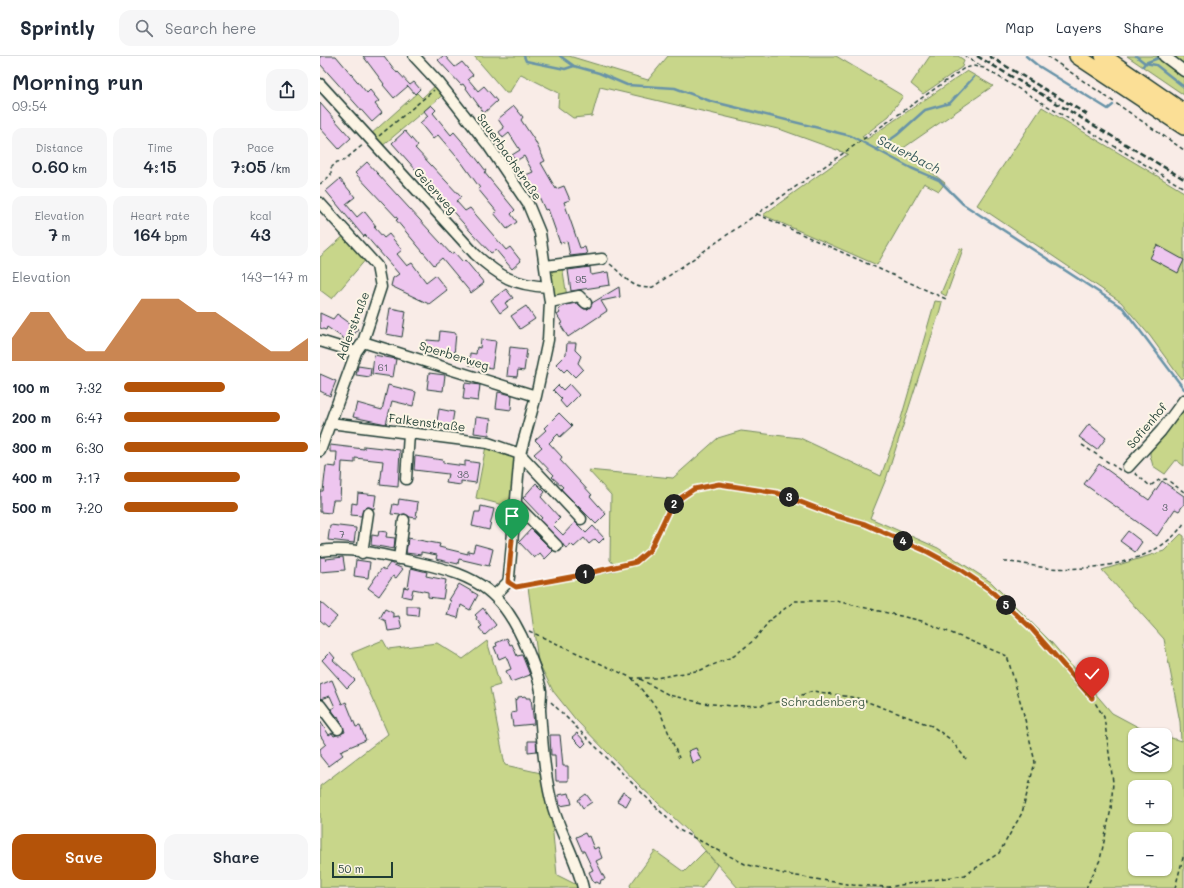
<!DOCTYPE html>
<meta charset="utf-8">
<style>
:root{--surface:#fff;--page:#f6f6f7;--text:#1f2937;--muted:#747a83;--line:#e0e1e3;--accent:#b45309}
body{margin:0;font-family:Mali,sans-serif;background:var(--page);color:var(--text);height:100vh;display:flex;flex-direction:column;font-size:15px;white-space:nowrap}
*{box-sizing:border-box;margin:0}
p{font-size:13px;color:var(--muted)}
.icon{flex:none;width:22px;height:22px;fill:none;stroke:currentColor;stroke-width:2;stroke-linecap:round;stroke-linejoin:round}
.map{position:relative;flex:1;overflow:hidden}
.drawer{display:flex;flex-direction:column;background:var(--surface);width:320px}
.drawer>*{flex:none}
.controls{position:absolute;left:808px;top:672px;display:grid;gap:8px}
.controls a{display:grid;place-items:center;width:44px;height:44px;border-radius:8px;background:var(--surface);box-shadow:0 1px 3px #0004;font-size:20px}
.scale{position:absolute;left:12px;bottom:10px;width:61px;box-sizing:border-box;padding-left:4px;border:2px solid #1f3d34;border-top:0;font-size:11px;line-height:14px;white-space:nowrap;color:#1f3d34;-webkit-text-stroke:3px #fcf5e5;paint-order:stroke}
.pin{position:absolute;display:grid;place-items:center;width:34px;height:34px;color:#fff;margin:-41px -17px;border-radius:50% 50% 50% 0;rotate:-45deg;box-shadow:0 0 4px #0007}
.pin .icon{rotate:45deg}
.km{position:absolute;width:20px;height:20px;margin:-10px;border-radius:50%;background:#222;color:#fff;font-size:11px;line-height:20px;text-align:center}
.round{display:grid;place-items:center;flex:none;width:42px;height:42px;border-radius:12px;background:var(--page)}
.summary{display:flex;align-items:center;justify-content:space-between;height:68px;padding:0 12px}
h1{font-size:22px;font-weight:600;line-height:30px}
.figures{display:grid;grid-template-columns:repeat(3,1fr);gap:6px;height:68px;padding:4px 12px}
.figures div{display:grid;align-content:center;border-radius:10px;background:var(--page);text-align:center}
.figures b{font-size:17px;font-weight:600}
.figures small{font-size:11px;font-weight:400}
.figures p{font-size:11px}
.chart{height:112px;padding:8px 12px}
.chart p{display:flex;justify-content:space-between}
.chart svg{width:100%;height:72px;margin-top:4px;fill:var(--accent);opacity:.7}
.primary-button{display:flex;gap:8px;margin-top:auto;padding:8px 12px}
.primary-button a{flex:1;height:46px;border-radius:12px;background:var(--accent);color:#fff;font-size:16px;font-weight:600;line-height:46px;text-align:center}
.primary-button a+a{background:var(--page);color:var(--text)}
ul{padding:0 12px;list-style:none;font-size:13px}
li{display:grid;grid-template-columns:64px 48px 1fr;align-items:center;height:30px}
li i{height:10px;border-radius:5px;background:var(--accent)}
header{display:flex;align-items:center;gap:24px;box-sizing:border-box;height:56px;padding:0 20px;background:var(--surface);border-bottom:1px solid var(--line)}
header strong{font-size:19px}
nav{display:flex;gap:22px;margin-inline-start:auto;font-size:14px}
.search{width:280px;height:36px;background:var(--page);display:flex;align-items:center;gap:10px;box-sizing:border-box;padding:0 14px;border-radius:12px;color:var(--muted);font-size:15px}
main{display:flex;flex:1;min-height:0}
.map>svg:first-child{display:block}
.green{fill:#c8d68a;stroke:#748a5f;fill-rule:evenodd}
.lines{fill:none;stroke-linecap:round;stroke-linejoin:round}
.stream{stroke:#6793a8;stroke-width:2.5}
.building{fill:#eec6ef;stroke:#1f3d34}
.minor-casing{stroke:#1f3d34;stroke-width:13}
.highway-casing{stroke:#1f3d34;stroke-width:18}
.path{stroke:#1f3d34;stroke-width:1.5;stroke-dasharray:4 3;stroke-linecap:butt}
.minor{stroke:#fcf5e5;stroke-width:10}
.highway{stroke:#fbdf96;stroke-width:15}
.rail{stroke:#1f3d34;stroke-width:2.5;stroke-dasharray:6 3;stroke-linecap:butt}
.route-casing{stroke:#fff;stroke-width:8}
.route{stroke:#b45309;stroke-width:5}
.labels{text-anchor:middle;stroke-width:4;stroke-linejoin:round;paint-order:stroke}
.number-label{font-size:10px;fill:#535f63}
.street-label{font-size:12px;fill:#1f3d34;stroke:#fcf5e5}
.park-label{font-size:12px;fill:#415c45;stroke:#fcf5e5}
.water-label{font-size:13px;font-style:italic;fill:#375a5b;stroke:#fcf5e5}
</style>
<header>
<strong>Sprintly</strong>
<div class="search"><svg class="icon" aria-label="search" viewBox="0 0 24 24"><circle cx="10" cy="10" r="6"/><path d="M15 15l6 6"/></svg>Search here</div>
<nav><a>Map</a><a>Layers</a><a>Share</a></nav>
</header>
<main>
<section class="drawer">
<div class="summary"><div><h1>Morning run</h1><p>09:54</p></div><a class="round"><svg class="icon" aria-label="share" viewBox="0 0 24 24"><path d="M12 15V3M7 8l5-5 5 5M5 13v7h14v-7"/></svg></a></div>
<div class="figures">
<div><p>Distance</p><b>0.60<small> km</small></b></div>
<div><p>Time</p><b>4:15</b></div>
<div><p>Pace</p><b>7:05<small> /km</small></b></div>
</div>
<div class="figures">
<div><p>Elevation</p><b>7<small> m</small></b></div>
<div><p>Heart rate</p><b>164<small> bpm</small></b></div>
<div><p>kcal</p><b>43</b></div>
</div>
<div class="chart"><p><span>Elevation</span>143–147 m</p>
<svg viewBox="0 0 160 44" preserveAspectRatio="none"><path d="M0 44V30L10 14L20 14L30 30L40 38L50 38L60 22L70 6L80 6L90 6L100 14L110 14L120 22L130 30L140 38L150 38L160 30V44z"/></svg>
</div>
<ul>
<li><b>100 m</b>7:32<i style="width:55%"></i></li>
<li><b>200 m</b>6:47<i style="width:85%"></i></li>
<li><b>300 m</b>6:30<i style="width:100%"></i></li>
<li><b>400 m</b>7:17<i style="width:63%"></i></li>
<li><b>500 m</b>7:20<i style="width:62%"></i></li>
</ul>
<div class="primary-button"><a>Save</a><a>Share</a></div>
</section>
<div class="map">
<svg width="864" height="832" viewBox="0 0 864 832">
<rect width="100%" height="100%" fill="#f9ece7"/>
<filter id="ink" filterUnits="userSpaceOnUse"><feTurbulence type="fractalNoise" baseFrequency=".025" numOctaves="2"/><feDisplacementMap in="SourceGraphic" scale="8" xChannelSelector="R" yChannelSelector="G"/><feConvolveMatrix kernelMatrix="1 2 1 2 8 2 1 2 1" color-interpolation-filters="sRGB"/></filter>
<g filter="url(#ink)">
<path class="green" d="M154 0H249L328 24 348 0H516L583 40 569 60 542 81 547 83 647 15 673 30 582 93 625 127 619 135 604 127 557 209 443 159 528 98 462 74 280 31 272 60 253 62 238 51 239 37 201 18 189 37H186Z
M610 0H638L644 4 642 11 603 38 591 28Z
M807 0H864V39Z
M117 28 125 37 61 91 50 79 97 37 102 42Z
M722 51 864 136V320L861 323 830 280 801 246 657 149Z
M26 178 47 202 12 243 0 234V201Z
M640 192 643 193 626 240 621 237Z
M242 209 247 241 231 245 227 211Z
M615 245 622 246 620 254 566 423 550 462 618 492 671 526 731 586 792 657 820 672 842 679H815V709H845V680L861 685 860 666 844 583 782 514 844 495 861 478 864 480V832H418L368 775 320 730 256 664 233 635 218 605 208 531 294 515 304 509 296 511 290 504 291 439 268 414 353 422 398 382 421 375 480 382 561 420 580 366ZM815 731H845V761H815ZM815 783H845V813H815Z
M864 348V410L856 404 845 418 833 410 830 399V387Z
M166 390 197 400 191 451 156 442Z
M63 584 68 593 117 587 143 603 167 585 180 629 170 632 185 709 221 717 231 758 237 819 257 829 258 832H0V730L68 678 32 597Z
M335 795 364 816 385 795 397 809 382 832H311L310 829Z"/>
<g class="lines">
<path class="stream" d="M204 0 206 5 245 13 254 10
M240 0 254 10 279 17 307 29 355 32 390 45 531 80 591 112 619 124 643 148 803 252 864 333
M706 0 717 9 788 53 793 49
M816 0 825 7 836 9 864 31
M823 10 825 7 841 1
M557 93 577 79 605 54 630 47 654 21"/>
</g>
<path class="building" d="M0 0H16L47 37 50 34 59 45 55 48 62 57 52 66 0 8Z
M43 0H64L77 17 78 16 90 29 94 26 100 33 95 38 88 30 74 42 63 29 64 28Z
M123 0H125L135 11 142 6 153 19 148 23 158 35 164 30 177 45 164 57 143 28 141 29 118 4Z
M0 47 31 82 19 93 0 72Z
M111 49 116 54 113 57 131 79 134 76 153 98 166 115 164 116 195 154 191 158 197 166 187 173 174 157 177 156 158 133 160 132 142 107 118 79 113 83 100 67 108 60 104 55Z
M194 50 203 61 201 64 215 85 225 105 221 107 236 133 244 130 250 144 244 146 260 192 265 191 267 198 250 200 247 185 240 187 228 153 225 154 217 136 206 119 213 116 204 100 196 105 192 99 200 94 189 77 183 82 179 76 184 72 178 63Z
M85 75 98 90 95 92 141 141 136 145 145 155 150 152 186 194 190 191 201 205 192 213 176 194 171 197 151 176 72 87Z
M47 106 131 198 134 196 143 206 145 204 164 227 151 237 122 202 114 209 76 164 78 163 35 117Z
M20 123 35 141 26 148 37 161 44 155 56 170 54 171 64 182 69 178 82 194 77 198 87 210 92 207 106 226 115 219 127 234 109 248 71 230 73 222 79 218 45 179 44 181 6 135Z
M837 189 864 204 858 217 830 202Z
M270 211 271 219 288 216 290 229 251 235 248 214Z
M299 231 300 241 281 245 287 255 248 281 240 268 242 267 237 259 240 257 238 254 245 249 257 247 264 253H268L272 247Z
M186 233 193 242 185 247 188 251 180 257 171 244Z
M206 250 215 263 200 273 191 260Z
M70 252 86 255 82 281 66 278Z
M0 257 13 263 17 258 38 273 29 286 7 271 6 274 0 272Z
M120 275 136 277 134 299 114 297V293L103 292 107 284 119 285Z
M161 283 176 285 172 312 149 309 150 297 156 298 157 291 160 292Z
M247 287H256L255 294 261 300 258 307 263 313 255 321 247 313 244 316 236 308 246 298Z
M190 291 207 293 204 315 198 314 197 321 187 320Z
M54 299 76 303 73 321 52 318Z
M38 310 51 312 50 321 36 319Z
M109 317 125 319 123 335 107 333Z
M0 318 16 325 10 340 0 335Z
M145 327 160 329 158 345 143 343Z
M249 328 259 339 246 352 240 345 242 343 233 334 238 329 243 334Z
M68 329 96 336 93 350 72 345 66 368 33 361 37 347 62 354Z
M178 336 192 339 191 354 176 352Z
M119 353 134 356 131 374 116 371Z
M239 357 252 370 240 381 238 378 229 387 242 401 240 404 272 439 270 440 286 458 276 468 241 433 243 431 232 421 234 419 214 398 222 391 215 384 226 374 224 372Z
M156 361 171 363 169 379 154 377Z
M769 368 786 382 777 394 759 381Z
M10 389 44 393V390L80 394 78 431 60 429 63 405 35 402V407L22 406 20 444H13L11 457 0 456V435H3L6 410 16 411 17 396H10Z
M95 400 123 404V407L145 410V405L159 407 156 427 141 425V429L126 427 128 418 94 414Z
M779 408 829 444 842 425 864 440V448L859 455 855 453 837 480 764 428Z
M216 427 225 436 221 441 240 462 233 469 243 479 255 466 266 477 273 470 284 482 279 487 275 483 269 488 264 482 254 491 251 488 246 492 220 464 222 462 203 442Z
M38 437 56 439 54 453 49 451 44 452 41 460 31 459 32 447 37 448Z
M79 443 98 446 96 462 90 461 85 458 80 459 71 458 73 448 78 449Z
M161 450 174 453 169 474 152 470 155 456H160Z
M10 469 36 472 34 487 8 484Z
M211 473 233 495 225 503 220 497 214 502 199 486Z
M59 475 67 476 66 481 75 482 74 493 51 489 52 479 58 480Z
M808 475 822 486 815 496 800 485Z
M88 482 120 488 119 491 148 498V495L153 496 155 488 173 493 169 510 139 503 138 508 116 503 117 499 101 496V499L86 497Z
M0 501H5L6 505V503L23 501 25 514 0 516Z
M36 504 50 506 48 522 34 520Z
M70 507 83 513 76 522 73 520 59 540 48 532 62 512 65 514Z
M91 512 107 516 106 520 126 524 123 543 108 541V536L93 533 91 542 82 540 84 531 88 532Z
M139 528 158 539 150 554 141 549 138 562 127 559 131 545 129 544Z
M0 546 17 561 8 571 0 564Z
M87 550H99L98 560 87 559Z
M163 552 176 569 165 579 159 572 162 570 156 563 157 561 155 559Z
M65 553 73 557V561L79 560 82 573 68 575 66 565 60 562Z
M187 582 190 589 192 588 197 600 202 599 210 619 191 626 186 615 191 613 186 600 179 603 174 591 177 590 176 587Z
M10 596 15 602 13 604 35 624 27 632 2 604Z
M12 624 22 648 26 646 36 671 40 670 46 684 20 695 23 699 8 710 0 700V693L6 688 0 679V665L9 679 12 677 14 680 25 676 18 660 17 661 11 653 15 651 10 640 0 643V629Z
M206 640V642H211L214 668 193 670 191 657 196 656 195 644 198 643V641Z
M257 677 266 687 262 691 252 681Z
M230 679H240L243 710H248V725H236L235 699H231Z
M208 685H216L217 695 208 696Z
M376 692 381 704 372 707 368 695Z
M303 736 311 741 306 750 297 745Z
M249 737 252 748 240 750 238 739Z
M266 738 272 746 263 752 258 744Z
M265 777 267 781 269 780 274 793 278 791 282 802 276 805 285 823 281 824 280 828 277 826 274 827 269 816 273 814 264 795H262L256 781Z"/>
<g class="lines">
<g class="minor-casing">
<path id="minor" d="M94 0 120 28 168 89 208 148 220 177 230 246 228 284 216 340 200 398 189 521 188 526 174 540
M844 0 864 15
M0 28 155 198C180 221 194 229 228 231
M0 147 57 210 61 231 43 286 36 296 0 395
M225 210 282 203
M230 246 259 240 266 247
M0 285 36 296
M43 286 216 340
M10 367 168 387 200 398 261 463
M808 411 841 375 864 344
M86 423 89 378
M195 447 237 490
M0 495C32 490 68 500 99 507 159 520 184 536 208 595 213 608 219 621 221 635 221 641 220 648 220 654 222 683 224 715 231 744 238 774 256 801 263 832
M42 497 48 457
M79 503 84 464
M0 649 18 673"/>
</g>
<g class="highway-casing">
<path id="highway" d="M757 0 864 71
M783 0 864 56"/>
</g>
<path class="path" d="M645 0 663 11
M727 0 864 94
M59 80 114 34
M0 128 11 119V112L17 106 23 105 44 88
M437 158 626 243
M290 208C305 220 312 235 333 231L643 13 653 10 664 12 864 132
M762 389 800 414
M815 417 830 430 839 424 846 423 864 436
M684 506C699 506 712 510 727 512 771 515 838 508 864 467
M196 531 256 520 317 506 330 494 349 454 359 443 374 433 399 428 457 437 517 460 545 468 608 496 641 514 669 533 711 572 772 642 784 661 793 726 791 753 780 804 766 832
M209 575 312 622H336L381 614 414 600 434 584 451 563 475 545H516L602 565 687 600 703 655 715 706 702 757 679 797 645 819 568 831 533 829 464 818 425 808 359 774 229 644
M312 622 340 656 359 702
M320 623 349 639 382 647 413 650 442 649 471 643 493 635 537 642 612 670 630 683 646 703
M855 832 864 798"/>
<use href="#minor" class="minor"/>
<use href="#highway" class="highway"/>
<path class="rail" d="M657 0 864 123
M669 0 768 59"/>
</g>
</g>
<g class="lines" filter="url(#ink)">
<g class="route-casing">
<path id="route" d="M192 484 188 526 196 531 256 520 316 506 330 494 349 454 359 443 374 433 399 428 457 437 517 460 545 468 608 496 641 514 669 533 711 572 772 642"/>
</g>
<use href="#route" class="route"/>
</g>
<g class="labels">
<g class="number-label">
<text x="261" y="227">95</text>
<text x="63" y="315">61</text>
<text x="143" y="422">38</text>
<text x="845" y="455">3</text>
<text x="22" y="482">7</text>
</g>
<g class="street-label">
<text transform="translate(189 101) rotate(55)" y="4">Sauerbachstraße</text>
<text transform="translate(115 135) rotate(48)" y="4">Geierweg</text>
<text transform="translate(33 270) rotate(-69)" y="4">Adlerstraße</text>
<text transform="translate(134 300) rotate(17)" y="4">Sperberweg</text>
<text transform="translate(107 367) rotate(7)" y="4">Falkenstraße</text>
<text transform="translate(827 370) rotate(-50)" y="4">Sofienhof</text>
</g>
<g class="park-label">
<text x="503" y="650">Schradenberg</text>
</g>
<g class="water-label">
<text transform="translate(589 98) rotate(27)" y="5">Sauerbach</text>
</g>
</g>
</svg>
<div class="controls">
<a><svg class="icon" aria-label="layers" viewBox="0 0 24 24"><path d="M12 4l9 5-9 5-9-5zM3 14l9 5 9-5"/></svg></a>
<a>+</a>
<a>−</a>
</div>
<div class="scale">50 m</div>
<div class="pin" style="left:192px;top:484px;background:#1e9e55"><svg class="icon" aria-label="arrive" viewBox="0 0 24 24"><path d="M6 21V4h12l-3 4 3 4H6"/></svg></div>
<div class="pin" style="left:772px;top:642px;background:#d93025"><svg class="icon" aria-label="check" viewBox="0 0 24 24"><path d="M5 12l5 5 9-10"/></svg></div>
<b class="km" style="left:265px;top:518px">1</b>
<b class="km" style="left:354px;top:448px">2</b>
<b class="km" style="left:469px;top:441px">3</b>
<b class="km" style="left:583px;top:485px">4</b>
<b class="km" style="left:686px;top:549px">5</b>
</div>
</main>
